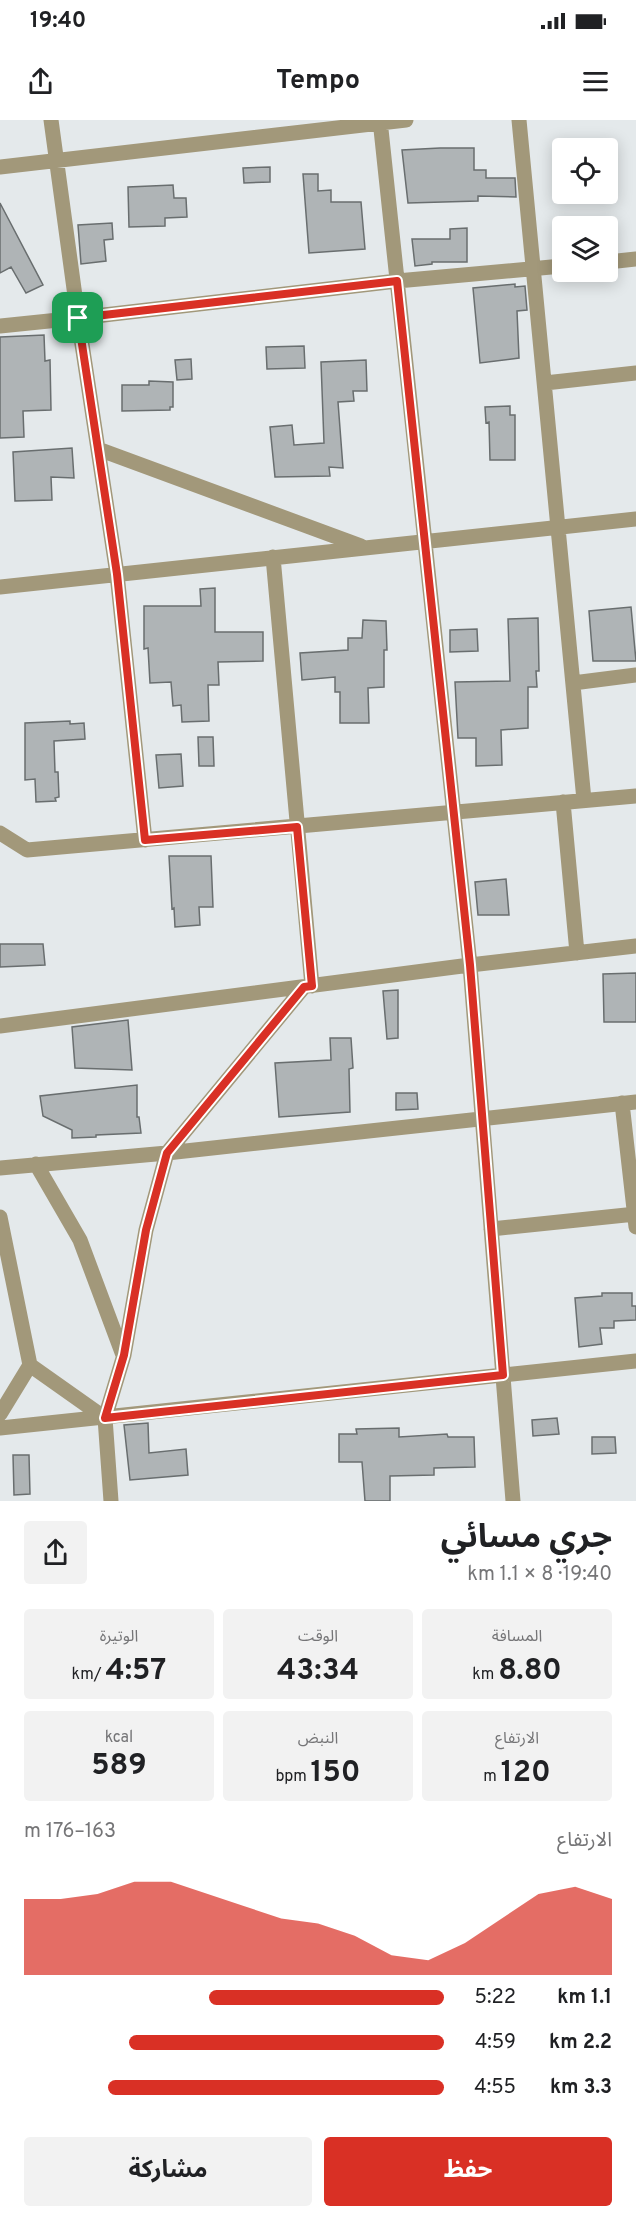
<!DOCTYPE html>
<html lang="ar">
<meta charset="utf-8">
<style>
:root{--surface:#fff;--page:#f2f2f2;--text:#202124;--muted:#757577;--accent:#d93025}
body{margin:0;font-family:Overpass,"Noto Sans Arabic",sans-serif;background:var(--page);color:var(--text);direction:rtl;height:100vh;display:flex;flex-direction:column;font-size:22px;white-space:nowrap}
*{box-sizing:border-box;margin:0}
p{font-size:20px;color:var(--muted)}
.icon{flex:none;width:33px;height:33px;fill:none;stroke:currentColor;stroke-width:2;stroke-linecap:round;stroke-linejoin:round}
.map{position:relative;height:1381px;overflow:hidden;direction:ltr}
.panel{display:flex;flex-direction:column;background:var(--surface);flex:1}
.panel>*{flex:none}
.tools{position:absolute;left:552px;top:18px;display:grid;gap:12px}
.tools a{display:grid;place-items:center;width:66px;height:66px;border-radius:6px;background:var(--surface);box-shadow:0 3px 15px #0003;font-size:30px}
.pin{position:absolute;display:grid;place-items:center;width:51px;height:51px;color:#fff;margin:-26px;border-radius:12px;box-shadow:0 3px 9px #0006}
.round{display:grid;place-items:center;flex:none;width:63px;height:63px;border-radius:6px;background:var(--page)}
.summary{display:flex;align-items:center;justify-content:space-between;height:102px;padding:0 24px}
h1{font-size:33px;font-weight:700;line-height:45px}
.figures{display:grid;grid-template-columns:repeat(3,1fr);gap:9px;height:102px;padding:6px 24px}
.figures div{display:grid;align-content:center;border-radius:6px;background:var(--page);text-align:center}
.figures b{font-size:30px;font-weight:700}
.figures small{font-size:16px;font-weight:400}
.figures p{font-size:16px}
.chart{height:168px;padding:12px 24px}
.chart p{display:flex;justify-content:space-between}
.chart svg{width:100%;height:108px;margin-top:6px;fill:var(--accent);opacity:.7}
.cta{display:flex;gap:12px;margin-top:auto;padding:12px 24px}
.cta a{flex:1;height:69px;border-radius:6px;background:var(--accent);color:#fff;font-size:24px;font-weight:700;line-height:69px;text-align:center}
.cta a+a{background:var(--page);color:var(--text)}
ul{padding:0 24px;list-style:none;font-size:20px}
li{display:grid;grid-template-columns:96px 72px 1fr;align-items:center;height:45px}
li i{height:15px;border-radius:8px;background:var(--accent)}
.status{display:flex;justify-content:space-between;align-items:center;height:42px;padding:0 30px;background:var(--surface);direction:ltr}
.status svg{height:16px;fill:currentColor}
header{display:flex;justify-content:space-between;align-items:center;height:78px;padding:0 24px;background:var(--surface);font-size:27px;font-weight:700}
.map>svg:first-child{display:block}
.building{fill:#afb4b6;stroke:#696e6f;stroke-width:1.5}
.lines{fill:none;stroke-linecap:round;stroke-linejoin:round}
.minor{stroke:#a2987a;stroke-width:15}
.route-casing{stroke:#fff;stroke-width:12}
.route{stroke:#d93025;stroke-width:8}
</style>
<div class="status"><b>19:40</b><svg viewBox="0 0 49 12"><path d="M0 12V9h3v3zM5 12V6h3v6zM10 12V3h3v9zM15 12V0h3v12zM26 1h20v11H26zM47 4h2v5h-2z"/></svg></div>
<header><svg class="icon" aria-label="menu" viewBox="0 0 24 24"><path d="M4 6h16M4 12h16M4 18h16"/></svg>Tempo<svg class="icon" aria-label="share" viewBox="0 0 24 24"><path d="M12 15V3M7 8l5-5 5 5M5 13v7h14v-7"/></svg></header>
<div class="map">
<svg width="636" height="1381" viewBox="0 0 636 1381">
<rect width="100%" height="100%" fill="#e4e9eb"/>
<path class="building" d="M440 28H474V50H486V58H515L516 77 478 76V81L408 83 402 30Z
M270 47V62L244 63 243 48Z
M303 54H318V71L331 70V82H361L365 129 309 133Z
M173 65 174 78H186L187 97 165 98V106L129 107 128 67Z
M0 83 43 165 26 173 11 147 0 153Z
M112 103 113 119 104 120 106 141 81 144 78 105Z
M467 108V142H432V144L415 146 412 119H450V109Z
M515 164V167L525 166 527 190 517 191 519 238 480 243 473 168Z
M44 215 45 241 50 240 51 290 23 291 24 317 0 318V217Z
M304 226 305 248 267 249 266 227Z
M191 239 192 259 177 260 175 240Z
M366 240 367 271H353L354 281 338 282 343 348 329 347 330 356 275 357 270 307 292 305 294 325 324 323 321 242Z
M149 261 173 262V287H170V290L122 291V265H149Z
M510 286V295H515V340H490L489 302 486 303 485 287Z
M72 328 74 358 51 357 52 380 15 381 13 332Z
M215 468V512H263V541L218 542 219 565H208L209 601 182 602 181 585 173 586 171 562 150 563 148 528 144 529V486H201L200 469Z
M631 487 636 541H593L589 491Z
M538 498 539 551H536L537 567H528V608L501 610 502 645 476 646V618H458L455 562 510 561 508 499Z
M363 500 386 501 387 530H384V567L368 568 369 603H340V572H335V557L302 560 300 533 348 530V518H362Z
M477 509 478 531 450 532V510Z
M70 601V604L84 603 85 619 54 621 55 652H58L59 677 55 678 56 681 36 682 35 659 25 660V603Z
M198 617H213L214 646H199Z
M181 634 183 666 159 668 156 635Z
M169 736H211L213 787H199L200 805 175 807 174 788 172 789Z
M506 759 509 795H478L475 762Z
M0 824H43L45 845 0 847Z
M636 853V902H604L603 854Z
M398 870V918L387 919 383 871Z
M128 900 132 950 75 948 72 907Z
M330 918H351L353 948 349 949 350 992 279 997 275 943 331 940Z
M137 965V997H139L141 1013 96 1015V1017L72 1018V1010L43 996 40 976Z
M396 973H417L418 989 396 990Z
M602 1173H632V1186H636V1200L614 1201V1208H600L602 1224 579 1227 575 1178 602 1176Z
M557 1298 559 1314 533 1316 532 1300Z
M148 1303 149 1333 186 1329 188 1355 130 1360 124 1305Z
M399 1308V1317L447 1314 448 1317H474L475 1347 434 1348V1355L390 1356V1381H365L362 1342H339V1314H357L356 1309Z
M592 1317H615L616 1333 592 1334Z
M13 1335H29L30 1374 14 1375Z"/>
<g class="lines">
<path class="minor" d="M51 0 78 198 397 161 562 146
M380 0 470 845 513 1381
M519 0 584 680
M0 47 406 0
M608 142 636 139
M0 206 78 198 117 454 145 720
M545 263 636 253
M98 329 361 426
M273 437 312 866
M0 467 636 399
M573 563 636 555
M563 682 577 833
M0 713 27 730 636 676
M0 906 470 845 636 826
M622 983 636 1107
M36 1044 80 1120 123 1235
M0 1048 167 1033 636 982
M0 1097 30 1245 105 1298
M491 1109 636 1094
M0 1294 30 1245
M0 1308 636 1241
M111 1381 105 1298 124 1235 146 1110 167 1033 304 867"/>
</g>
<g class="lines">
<g class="route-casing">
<path id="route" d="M397 161 470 845 503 1255 105 1298 124 1235 146 1110 167 1033 304 867 312 866 297 707 145 720 117 454 78 198Z"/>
</g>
<use href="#route" class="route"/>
</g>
</svg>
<div class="tools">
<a><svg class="icon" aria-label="locate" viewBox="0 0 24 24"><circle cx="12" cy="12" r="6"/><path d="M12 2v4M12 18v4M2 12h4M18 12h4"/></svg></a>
<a><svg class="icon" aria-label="layers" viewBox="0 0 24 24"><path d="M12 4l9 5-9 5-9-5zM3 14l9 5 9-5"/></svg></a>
</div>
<div class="pin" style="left:78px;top:198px;background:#1e9e55"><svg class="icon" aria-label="arrive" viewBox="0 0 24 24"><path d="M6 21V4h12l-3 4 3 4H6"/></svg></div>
</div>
<section class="panel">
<div class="summary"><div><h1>جري مسائي</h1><p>19:40 · 8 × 1.1 km</p></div><a class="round"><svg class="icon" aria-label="share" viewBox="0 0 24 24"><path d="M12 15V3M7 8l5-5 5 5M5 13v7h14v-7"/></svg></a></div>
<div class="figures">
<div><p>المسافة</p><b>8.80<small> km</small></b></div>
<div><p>الوقت</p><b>43:34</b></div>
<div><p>الوتيرة</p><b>4:57<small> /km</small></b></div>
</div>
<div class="figures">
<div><p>الارتفاع</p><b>120<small> m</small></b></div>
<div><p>النبض</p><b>150<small> bpm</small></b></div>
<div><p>kcal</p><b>589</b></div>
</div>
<div class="chart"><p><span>الارتفاع</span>163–176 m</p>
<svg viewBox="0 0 160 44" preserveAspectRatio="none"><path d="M0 44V13L10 13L20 11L30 6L40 6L50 11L60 16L70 21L80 23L90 28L100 36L110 38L120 31L130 21L140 11L150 8L160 13V44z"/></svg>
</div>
<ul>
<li><b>1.1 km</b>5:22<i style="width:56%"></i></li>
<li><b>2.2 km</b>4:59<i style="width:75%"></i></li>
<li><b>3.3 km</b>4:55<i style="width:80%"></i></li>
</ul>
<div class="cta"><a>حفظ</a><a>مشاركة</a></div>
</section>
